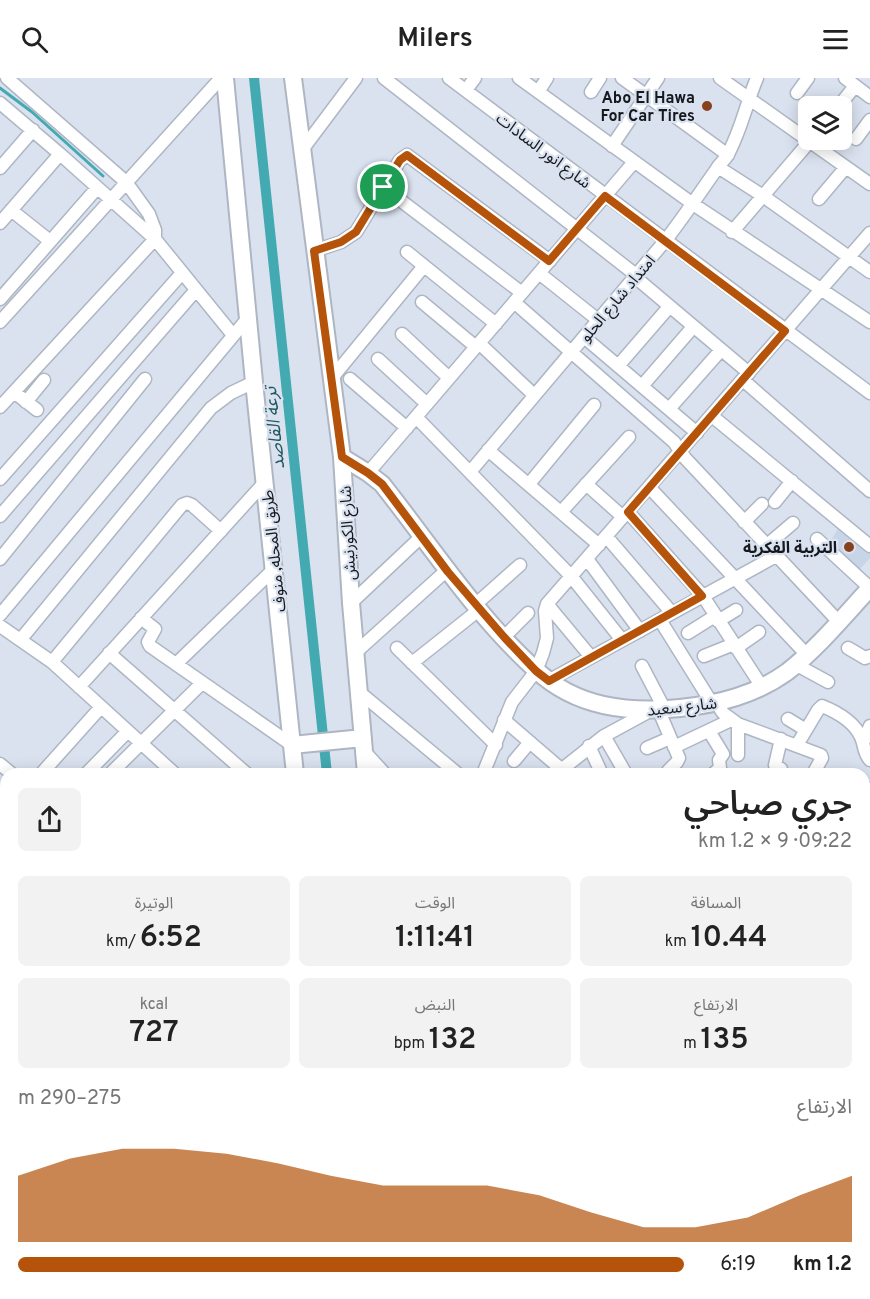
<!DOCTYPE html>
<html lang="ar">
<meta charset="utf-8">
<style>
:root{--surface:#fff;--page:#f2f2f2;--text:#222;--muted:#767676;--accent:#b45309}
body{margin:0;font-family:Overpass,"Noto Sans Arabic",sans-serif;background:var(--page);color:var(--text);direction:rtl;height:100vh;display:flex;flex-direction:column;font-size:22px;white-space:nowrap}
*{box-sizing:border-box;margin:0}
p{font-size:20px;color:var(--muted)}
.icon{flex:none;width:33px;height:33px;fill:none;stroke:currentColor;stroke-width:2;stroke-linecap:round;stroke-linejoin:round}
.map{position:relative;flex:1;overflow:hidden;direction:ltr}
.drawer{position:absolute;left:0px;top:690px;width:870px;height:531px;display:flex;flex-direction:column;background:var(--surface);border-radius:18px 18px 0 0;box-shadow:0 3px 15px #0003;direction:rtl}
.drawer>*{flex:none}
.controls{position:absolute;left:798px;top:18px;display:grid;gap:12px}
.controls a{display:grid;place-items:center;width:54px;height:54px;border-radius:9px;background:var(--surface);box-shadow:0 3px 15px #0003;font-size:30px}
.pin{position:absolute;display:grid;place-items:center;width:51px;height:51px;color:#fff;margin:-26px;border:3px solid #fff;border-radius:50%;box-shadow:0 2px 6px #0007}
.round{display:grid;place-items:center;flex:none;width:63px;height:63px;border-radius:9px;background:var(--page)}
.headline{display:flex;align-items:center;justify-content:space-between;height:102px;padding:0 18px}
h1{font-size:33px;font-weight:600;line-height:45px}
.stats{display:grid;grid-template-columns:repeat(3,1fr);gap:9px;height:102px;padding:6px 18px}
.stats div{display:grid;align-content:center;border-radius:9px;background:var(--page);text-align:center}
.stats b{font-size:30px;font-weight:600}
.stats small{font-size:16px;font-weight:400}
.stats p{font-size:16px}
.chart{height:168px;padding:12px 18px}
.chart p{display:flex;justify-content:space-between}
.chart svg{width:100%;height:108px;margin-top:6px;fill:var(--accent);opacity:.7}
ul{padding:0 18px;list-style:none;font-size:20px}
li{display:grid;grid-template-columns:96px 72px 1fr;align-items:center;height:45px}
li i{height:15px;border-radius:8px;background:var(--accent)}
header{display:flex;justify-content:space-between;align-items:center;height:78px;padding:0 18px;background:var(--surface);font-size:27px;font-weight:600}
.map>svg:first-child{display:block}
.built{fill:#c8d5e9}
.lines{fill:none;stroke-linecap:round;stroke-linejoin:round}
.stream{stroke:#43aab1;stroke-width:3}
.canal{stroke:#43aab1;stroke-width:10}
.street-casing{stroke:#aeb6c3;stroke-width:15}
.secondary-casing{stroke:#aeb6c3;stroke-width:20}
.street{stroke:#fff;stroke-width:12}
.secondary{stroke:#fff;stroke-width:16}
.route-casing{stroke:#fff;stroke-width:12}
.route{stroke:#b45309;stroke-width:8}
.poi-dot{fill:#87411c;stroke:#dae2f0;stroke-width:2}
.labels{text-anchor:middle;stroke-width:4.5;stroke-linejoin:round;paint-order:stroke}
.poi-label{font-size:16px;font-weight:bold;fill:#15181d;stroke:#dae2f0;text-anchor:end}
.street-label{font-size:16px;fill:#15181d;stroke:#dae2f0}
.water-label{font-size:18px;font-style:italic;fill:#1f585d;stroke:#dae2f0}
</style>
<header><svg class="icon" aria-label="menu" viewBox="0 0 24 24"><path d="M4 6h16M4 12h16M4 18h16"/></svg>Milers<svg class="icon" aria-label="search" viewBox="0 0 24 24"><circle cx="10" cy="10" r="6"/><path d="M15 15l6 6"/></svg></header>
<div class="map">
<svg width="870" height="1221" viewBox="0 0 870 1221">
<rect width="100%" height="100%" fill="#dae2f0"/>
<path class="built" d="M840 447 870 473V480L859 492 829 466Z"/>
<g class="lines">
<path class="stream" d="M0 10 32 34 103 98"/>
<path class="canal" d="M254 0 327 696
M392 1215V1221"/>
<g class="street-casing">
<path id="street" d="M7 0 126 104 149 136 155 152V161
M384 0 636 197
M449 0 870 315
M519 0 693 126 870 244
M622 0 728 77
M720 0 870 106
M845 0 870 19
M466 12 475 0
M538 14 547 0
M591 14 600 0
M797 15 808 0
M0 25 60 76 155 161 233 257
M839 28 855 8
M856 61 870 42
M612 68 658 0
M302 72 356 0
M718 89 763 118 870 194
M0 90 33 52
M383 109 522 215
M819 121 846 89
M11 132 50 163
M0 145 60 76
M732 154 810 63
M314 173 341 164 356 154 400 82 407 77 550 183
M407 174 496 246
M539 195 598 242
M635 199 749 295
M0 221 97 110
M422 224 476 269
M514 224 674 364 685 380 838 543
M0 244 221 0
M402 256 449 300
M584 259 697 355
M479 265 534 317
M378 281 427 326
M618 288 669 229
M332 300 424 188
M350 301 407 350
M743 302 870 413
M642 308 693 249
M14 314 37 332
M26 324 44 302
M0 329 155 161
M669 331 721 272
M712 338 870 468
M416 339 571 498 622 562
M488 372 599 467
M470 394 665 163C683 140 699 116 716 92 719 86 724 83 727 78 741 53 746 26 757 0
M368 395 634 84
M0 401 182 195
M529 406 594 327
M586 406 623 439
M649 409 807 577
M775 424 792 403
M561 434 629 359
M628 434 703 518 762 609
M0 438 196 212
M744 444 762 426
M606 458 672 535
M817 461 870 510
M766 468 793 445
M0 481 145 301
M587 481 640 553
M351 525 421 459
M476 526 520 487
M547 526 591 579
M0 537 248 240
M141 540 155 551 148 564 150 568 292 667
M660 542 713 627
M718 543 736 532
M0 548 52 584 175 696
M688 555 715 538
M504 559 528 535
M21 561 211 330 231 315 254 304
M397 570 496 667
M736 570 759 554
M848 570 865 580 870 578
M109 575 247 696
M355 575 447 492
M704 578 734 566
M52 584 182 427 187 425 192 427 221 453
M412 585 480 531
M176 586 275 490
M795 586 828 604
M642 588 665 632
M548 603 776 478
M79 609 265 404
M358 613 458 696
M717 626 723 635 738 646 821 677 822 680 813 696
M659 633 679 680 677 684 668 693V696
M788 641 806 652
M504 642 561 691
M738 646V677
M709 653 723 676 719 682 720 690 713 696
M604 658 626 696
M863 665 870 648
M797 667 818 632 822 628C837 634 854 644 861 659 865 668 863 674 870 682
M589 668 600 692
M674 669 731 642
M647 670 670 660
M364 673 385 696
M514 683 530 664
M0 686 12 696
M41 696 101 629
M86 696 128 653
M110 696 202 605
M483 696 512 624 536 593 543 575 547 560 545 533 547 526 870 155
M556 696 604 658 650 633
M780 696 781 691 775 687 781 661
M865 709 870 716
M0 742 6 736
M864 742 870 738
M0 788 6 781
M864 815 870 823
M0 840 6 846
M864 860 870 855
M864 868 870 876
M0 879 6 876
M0 889 6 895
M864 940 870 933
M864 944 870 951
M0 949 6 954
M864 975 870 984
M0 993 6 997
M864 1014 870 1011
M0 1027 6 1029
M864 1071 870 1069
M0 1087 6 1088
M864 1143 867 1133
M864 1182 870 1185
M0 1197 6 1204
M19 1215 29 1221
M74 1215 87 1221
M172 1215 180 1221
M314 1215 324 1221
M525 1215V1221
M548 1215 549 1221
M571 1215 572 1221
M619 1215 636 1221
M839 1215 850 1221
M114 1221 118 1215
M232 1221 236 1215
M270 1221 272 1215
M656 1221 659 1215
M703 1221 705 1215
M745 1221 747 1215
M765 1221 767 1215
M806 1221 809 1215"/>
</g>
<g class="secondary-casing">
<path id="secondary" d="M225 0 254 304 295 696
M293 0 342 379 351 525 366 696
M342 379 368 395 382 406C432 469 476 538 536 592 577 630 628 635 680 630 719 626 755 617 787 594 818 570 844 538 870 510
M292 667 363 660
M366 1215 367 1221
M437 1215 438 1221"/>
</g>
<use href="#street" class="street"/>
<use href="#secondary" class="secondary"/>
</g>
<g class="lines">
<g class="route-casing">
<path id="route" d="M407 77 549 183 605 118 785 253 628 434 702 518 549 603 536 593 504 559 448 494 382 406 368 395 342 379 314 173 341 164 356 154 400 82Z"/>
</g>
<use href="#route" class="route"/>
</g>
<g class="poi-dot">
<circle cx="707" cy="28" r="6"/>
<circle cx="849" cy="469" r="6"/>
</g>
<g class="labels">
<g class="poi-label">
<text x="695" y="25">Abo El Hawa<tspan x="695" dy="18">For Car Tires</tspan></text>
<text x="837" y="475">التربية الفكرية</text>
</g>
<g class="street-label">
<text transform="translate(544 72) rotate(37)" y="6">شارع انور السادات</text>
<text transform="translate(617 220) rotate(-50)" y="6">امتداد شارع الحلو</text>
<text transform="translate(347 455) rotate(-93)" y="6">شارع الكورنيش</text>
<text transform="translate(273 473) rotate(-96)" y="6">طريق المحله, منوف</text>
<text transform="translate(682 628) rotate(-6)" y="6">شارع سعيد</text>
</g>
<g class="water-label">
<text transform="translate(274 350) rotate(-96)" y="6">ترعة القاصد</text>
</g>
</g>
</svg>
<div class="controls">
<a><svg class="icon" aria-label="layers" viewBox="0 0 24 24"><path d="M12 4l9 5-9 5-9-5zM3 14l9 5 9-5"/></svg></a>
</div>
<div class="pin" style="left:383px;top:109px;background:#1e9e55"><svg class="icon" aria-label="arrive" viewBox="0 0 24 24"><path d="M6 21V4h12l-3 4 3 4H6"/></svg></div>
<section class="drawer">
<div class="headline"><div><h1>جري صباحي</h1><p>09:22 · 9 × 1.2 km</p></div><a class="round"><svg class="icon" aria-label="share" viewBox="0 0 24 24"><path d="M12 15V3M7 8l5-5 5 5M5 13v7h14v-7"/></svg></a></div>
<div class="stats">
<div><p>المسافة</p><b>10.44<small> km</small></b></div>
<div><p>الوقت</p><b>1:11:41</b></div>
<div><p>الوتيرة</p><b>6:52<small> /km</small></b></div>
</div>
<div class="stats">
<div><p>الارتفاع</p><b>135<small> m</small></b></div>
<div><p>النبض</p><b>132<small> bpm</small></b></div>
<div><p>kcal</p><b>727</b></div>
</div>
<div class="chart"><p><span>الارتفاع</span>275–290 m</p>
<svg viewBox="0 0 160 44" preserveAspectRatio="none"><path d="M0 44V17L10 10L20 6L30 6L40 8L50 12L60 17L70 21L80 21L90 21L100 25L110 32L120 38L130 38L140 34L150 25L160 17V44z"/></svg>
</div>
<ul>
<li><b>1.2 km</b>6:19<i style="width:100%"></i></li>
</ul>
</section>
</div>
